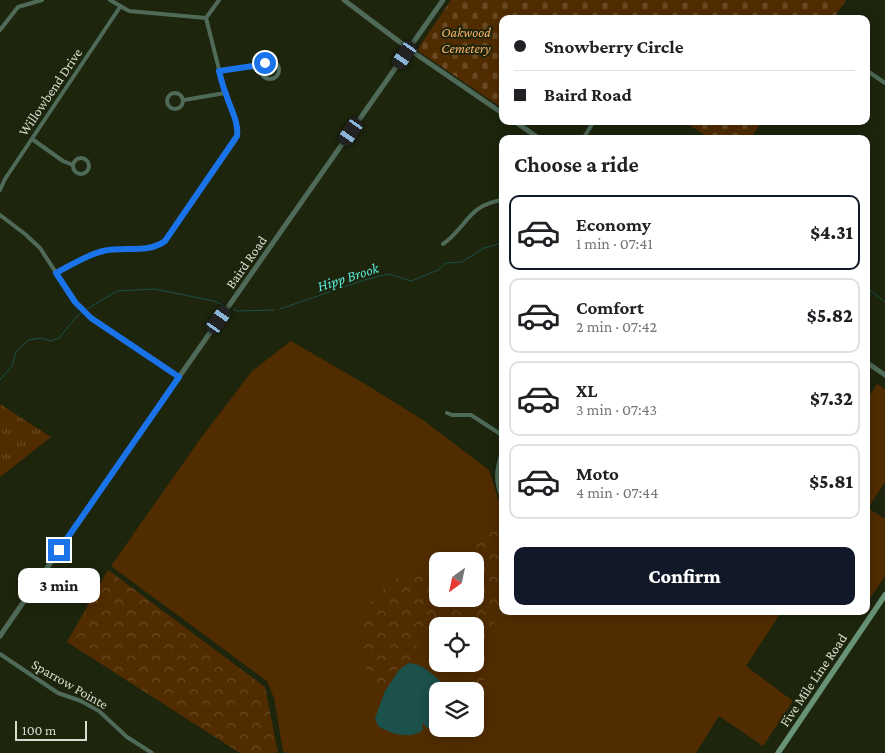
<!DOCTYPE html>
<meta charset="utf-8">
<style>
body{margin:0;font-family:"Crimson Pro",serif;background:#f6f6f6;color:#202124;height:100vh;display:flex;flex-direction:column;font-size:19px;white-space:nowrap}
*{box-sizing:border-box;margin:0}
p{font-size:16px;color:#757577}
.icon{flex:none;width:28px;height:28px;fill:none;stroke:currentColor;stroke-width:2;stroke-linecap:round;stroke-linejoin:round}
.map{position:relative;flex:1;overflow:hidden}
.details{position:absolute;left:499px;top:135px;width:371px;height:480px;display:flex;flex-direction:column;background:#fff;border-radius:10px;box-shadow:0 2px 12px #0003}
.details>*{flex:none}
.top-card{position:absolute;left:499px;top:15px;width:371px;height:110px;border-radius:10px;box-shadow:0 2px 12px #0003;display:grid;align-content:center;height:110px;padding:0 15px;background:#fff}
.needle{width:32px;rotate:213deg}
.controls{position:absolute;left:429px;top:552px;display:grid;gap:10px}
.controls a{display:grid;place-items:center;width:55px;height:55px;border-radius:10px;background:#fff;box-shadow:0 2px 12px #0003;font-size:25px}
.scale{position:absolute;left:15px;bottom:12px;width:72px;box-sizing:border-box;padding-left:5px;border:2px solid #d7ddce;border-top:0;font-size:14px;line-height:18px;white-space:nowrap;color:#d7ddce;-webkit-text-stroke:4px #1d250d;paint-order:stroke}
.end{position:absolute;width:22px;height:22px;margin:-11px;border:6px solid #1a73e8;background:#fff;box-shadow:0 0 0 2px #fff}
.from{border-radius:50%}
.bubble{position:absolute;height:35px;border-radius:10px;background:#fff;box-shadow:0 2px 12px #0003;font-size:16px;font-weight:800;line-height:35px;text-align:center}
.car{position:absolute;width:15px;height:30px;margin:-15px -8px;border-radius:6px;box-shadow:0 0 4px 1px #0007;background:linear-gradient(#222 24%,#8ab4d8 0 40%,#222 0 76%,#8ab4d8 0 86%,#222 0)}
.top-card b{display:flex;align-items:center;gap:18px;height:48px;font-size:19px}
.top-card b+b{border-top:1px solid #e0e0e0}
.top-card i{width:12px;height:12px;background:#202124}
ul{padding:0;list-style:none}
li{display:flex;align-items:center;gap:15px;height:75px;margin:0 10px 8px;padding:0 5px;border:2px solid #e0e0e0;border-radius:10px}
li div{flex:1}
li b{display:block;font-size:19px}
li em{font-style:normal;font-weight:800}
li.current{border-color:#111827}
li>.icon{width:45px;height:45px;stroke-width:1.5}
h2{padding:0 15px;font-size:22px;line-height:60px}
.action{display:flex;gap:10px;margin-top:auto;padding:10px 15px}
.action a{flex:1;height:58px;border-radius:10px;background:#111827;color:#fff;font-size:20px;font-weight:800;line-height:58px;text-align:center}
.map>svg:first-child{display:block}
.grass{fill:#512c00;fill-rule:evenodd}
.forest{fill:url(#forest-crowns)}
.cemetery{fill:url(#cemetery-stones)}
.park{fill:url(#park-tufts)}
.water{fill:#1b504b}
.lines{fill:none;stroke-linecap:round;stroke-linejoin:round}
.stream{stroke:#1b504b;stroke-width:1}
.minor{stroke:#4f6a58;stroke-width:4}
.tertiary{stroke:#4f6a58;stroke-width:5}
.secondary{stroke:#689377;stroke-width:5.5}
.route{stroke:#1a73e8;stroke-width:6}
.labels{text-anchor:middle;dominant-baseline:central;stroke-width:4;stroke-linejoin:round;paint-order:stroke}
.park-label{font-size:14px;font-style:italic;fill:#f9ae66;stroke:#1d250d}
.street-label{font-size:14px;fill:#d7ddce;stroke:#1d250d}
.water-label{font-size:15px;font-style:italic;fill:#59e9db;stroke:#1d250d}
</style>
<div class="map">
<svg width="885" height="753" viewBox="0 0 885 753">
<defs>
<pattern id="forest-crowns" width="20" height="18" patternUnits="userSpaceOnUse" patternTransform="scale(1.25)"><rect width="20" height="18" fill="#512c00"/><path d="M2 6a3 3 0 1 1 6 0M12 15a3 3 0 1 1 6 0" fill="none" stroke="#694a24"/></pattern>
<pattern id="cemetery-stones" width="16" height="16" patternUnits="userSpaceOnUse" patternTransform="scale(1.25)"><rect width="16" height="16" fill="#512c00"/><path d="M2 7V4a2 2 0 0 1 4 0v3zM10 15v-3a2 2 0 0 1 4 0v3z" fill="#694a24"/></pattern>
<pattern id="park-tufts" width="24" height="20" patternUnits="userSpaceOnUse" patternTransform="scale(1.25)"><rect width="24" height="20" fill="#512c00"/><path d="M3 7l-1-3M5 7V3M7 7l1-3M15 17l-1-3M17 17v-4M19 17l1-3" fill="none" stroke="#694a24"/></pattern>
</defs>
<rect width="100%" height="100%" fill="#1d250d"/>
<g class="grass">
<path d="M 291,341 L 365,384 L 423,420 L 489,470 L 502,511 L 502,611 L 782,611 L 746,666 L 793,701 L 763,746 L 719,716 L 696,753 L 286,753 L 283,751 L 274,698 L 267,681 L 111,566 L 198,442 L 252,371 ZM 438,561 L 475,561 L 475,599 L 438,599 ZM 438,626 L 475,626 L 475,664 L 438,664 ZM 438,691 L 475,691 L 475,729 L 438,729 Z"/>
<polygon points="877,384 885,389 885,482 868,508 885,519 885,576 866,604 866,401"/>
</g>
<g class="forest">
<path d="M 488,527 L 502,527 L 502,611 L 516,611 L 508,618 L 500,614 L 485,636 L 487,677 L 477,684 C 464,679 459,678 455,664 L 475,664 L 475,626 L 438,626 L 437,629 L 426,633 L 416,644 L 418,652 L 416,659 C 394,666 389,680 380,701 C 368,679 355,643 362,619 C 366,606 378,593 388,585 C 395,579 404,572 414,570 C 421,568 430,570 437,569 L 438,599 L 475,599 L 475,561 L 450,561 Z"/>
<polygon points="108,570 265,687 278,753 240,753 67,642"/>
</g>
<g class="cemetery">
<polygon points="451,0 846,0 833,19 502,19 502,108 417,50"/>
<polygon points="683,121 762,121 750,139 711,139"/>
</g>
<polygon class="park" points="0,404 51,437 0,477"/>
<path class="water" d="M 408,663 C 429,664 437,682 453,691 L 456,687 L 459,691 L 438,691 L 438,729 L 464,730 L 451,734 L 436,729 L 427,728 L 423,723 L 422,724 L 423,730 C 411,740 390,734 378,726 L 375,718 L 385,691 L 399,670 Z"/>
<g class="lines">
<g class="stream">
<polyline points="866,287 885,302"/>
<polyline points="87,309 117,291 155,289 214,301 223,305"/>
<polyline points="233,309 237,311 274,310"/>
<polyline points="280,309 364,280 389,274 411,281 438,270 446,263 462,262 484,248 502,243"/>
<polyline points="0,380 12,366 16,352 28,340 41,338 51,341 59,338 78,315 81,313"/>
</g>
<g class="minor">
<polyline points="110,0 129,11 206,18"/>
<polyline points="0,30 18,7 42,0"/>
<circle cx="270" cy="70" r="9"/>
<polyline points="866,70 885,83"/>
<polyline points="219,71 253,66 262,67"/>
<circle cx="175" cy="101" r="8"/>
<polyline points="184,100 225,93"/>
<polyline points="32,139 63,161 73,165"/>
<polyline points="583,139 594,121"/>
<circle cx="81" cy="166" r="8"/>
<polyline points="0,190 5,179 120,7"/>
<polyline points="0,215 25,234 40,248 75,302 91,318 179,377"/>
<path d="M 443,244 C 467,227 468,205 502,200"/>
<path d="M 57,273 C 71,265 87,255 103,251 C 123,246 148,254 165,241 L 235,141 L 238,131 L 236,121 L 225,93 L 206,18 L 219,0"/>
<polyline points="447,413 452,415 471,415 502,435"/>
<path d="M 502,453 C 496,470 495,481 502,498"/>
<polyline points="0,654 58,693 81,701 99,711 127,737 152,753"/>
</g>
<g class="tertiary">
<polyline points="344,0 413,52 502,113"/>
<polyline points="514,121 540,139"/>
<polyline points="866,362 885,375"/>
<polyline points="0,636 179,377 443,0"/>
</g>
<polyline class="secondary" points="778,753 885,595"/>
</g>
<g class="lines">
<path class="route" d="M 59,550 L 179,377 L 91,318 L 75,302 L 56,273 C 71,265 87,255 103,251 C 123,246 148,254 165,241 L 237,136 C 239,122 230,108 226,94 C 223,87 221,79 219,71 L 253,66 L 262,68 L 265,63"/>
</g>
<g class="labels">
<g class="park-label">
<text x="466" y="32">Oakwood<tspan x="466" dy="16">Cemetery</tspan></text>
</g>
<g class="street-label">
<text transform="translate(50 92) rotate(-56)">Willowbend Drive</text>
<text transform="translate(246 262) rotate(-55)">Baird Road</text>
<text transform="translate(813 680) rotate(-56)">Five Mile Line Road</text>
<text transform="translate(70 684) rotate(30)">Sparrow Pointe</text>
</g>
<g class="water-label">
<text transform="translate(348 277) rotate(-18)">Hipp Brook</text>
</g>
</g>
</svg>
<div class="controls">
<a><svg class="needle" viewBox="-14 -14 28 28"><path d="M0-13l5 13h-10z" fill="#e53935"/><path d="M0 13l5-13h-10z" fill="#757577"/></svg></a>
<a><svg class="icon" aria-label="locate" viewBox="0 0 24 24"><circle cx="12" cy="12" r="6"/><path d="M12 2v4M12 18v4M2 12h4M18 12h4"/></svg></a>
<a><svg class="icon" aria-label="layers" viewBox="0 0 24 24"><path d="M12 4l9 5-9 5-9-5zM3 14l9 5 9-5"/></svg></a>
</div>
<div class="scale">100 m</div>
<i class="end from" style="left:265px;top:63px"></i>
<i class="end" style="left:59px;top:550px"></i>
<div class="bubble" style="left:18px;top:568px;width:82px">3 min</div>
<i class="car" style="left:405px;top:55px;rotate:215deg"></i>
<i class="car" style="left:351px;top:132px;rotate:215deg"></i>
<i class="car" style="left:219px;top:320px;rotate:35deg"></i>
<div class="top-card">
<b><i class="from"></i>Snowberry Circle</b>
<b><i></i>Baird Road</b>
</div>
<section class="details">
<h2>Choose a ride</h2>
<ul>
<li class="current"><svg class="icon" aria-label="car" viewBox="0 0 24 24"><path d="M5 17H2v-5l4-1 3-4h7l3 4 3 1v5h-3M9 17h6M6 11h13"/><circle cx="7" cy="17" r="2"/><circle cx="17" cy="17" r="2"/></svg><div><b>Economy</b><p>1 min · 07:41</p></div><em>$4.31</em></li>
<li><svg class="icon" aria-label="car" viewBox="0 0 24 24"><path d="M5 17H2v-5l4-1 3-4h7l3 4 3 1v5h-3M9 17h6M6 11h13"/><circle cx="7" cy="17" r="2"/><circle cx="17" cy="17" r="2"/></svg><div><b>Comfort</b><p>2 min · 07:42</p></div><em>$5.82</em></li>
<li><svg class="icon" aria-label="car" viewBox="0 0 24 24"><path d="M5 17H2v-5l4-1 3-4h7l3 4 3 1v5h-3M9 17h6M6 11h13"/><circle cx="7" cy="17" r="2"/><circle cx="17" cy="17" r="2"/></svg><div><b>XL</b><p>3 min · 07:43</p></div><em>$7.32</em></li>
<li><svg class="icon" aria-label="car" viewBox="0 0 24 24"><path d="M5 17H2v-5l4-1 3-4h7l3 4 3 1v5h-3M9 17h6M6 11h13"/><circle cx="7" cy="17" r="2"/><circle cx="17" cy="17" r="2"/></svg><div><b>Moto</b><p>4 min · 07:44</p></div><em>$5.81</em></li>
</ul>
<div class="action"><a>Confirm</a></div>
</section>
</div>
